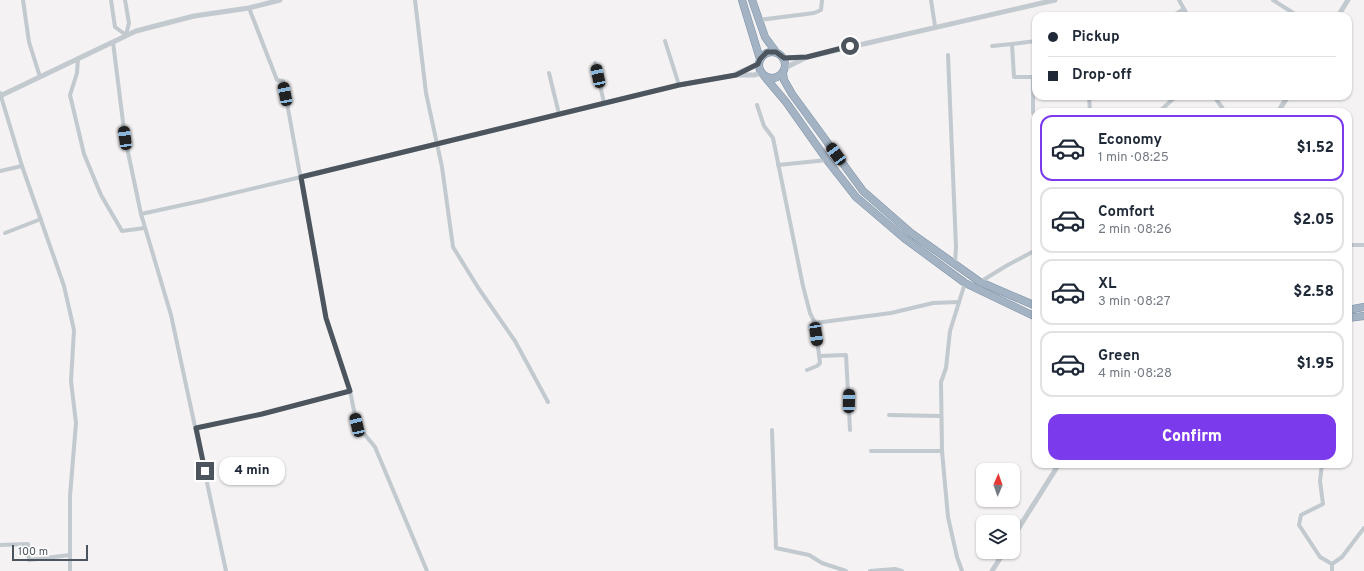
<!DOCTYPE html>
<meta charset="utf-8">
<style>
body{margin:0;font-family:Overpass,sans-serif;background:#f2f2f3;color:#1f2937;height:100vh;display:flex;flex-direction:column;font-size:15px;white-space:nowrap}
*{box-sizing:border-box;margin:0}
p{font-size:13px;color:#747a83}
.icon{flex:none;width:22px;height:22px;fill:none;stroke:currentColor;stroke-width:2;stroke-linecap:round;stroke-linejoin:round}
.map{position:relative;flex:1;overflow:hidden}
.drawer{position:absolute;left:1032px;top:108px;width:320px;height:360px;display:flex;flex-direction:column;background:#fff;border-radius:12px;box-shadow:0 1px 3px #0004}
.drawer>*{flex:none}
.hud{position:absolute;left:1032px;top:12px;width:320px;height:88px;border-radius:12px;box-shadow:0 1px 3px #0004;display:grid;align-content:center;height:88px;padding:0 16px;background:#fff}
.needle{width:26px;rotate:2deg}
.fabs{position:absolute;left:976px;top:463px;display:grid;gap:8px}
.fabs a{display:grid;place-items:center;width:44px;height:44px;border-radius:8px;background:#fff;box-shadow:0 1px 3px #0004;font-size:20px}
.scale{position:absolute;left:12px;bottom:10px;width:76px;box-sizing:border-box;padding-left:4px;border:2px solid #4c555d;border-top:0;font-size:11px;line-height:14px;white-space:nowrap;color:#4c555d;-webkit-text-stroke:3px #fff;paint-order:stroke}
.end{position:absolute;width:18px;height:18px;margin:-9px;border:5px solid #4c555d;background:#fff;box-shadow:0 0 0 2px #fff}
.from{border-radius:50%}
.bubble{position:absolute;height:28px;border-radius:12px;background:#fff;box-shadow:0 1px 3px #0004;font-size:13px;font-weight:800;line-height:28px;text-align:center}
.car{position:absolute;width:12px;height:24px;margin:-12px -6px;border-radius:5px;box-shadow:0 0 3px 1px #0007;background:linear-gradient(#222 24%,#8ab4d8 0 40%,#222 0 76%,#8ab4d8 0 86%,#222 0)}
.hud b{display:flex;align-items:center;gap:14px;height:38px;font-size:15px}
.hud b+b{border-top:1px solid #e0e1e3}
.hud i{width:10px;height:10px;background:#1f2937}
ul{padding:7px 0 0;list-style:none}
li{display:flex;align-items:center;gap:12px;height:66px;margin:0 8px 6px;padding:0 8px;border:2px solid #e0e1e3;border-radius:12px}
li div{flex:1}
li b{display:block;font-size:15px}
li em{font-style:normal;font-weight:800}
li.selected{border-color:#7c3aed}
li>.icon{width:36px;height:36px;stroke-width:1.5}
.primary-button{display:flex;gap:8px;margin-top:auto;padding:8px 16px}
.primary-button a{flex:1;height:46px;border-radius:12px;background:#7c3aed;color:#fff;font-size:16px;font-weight:800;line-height:46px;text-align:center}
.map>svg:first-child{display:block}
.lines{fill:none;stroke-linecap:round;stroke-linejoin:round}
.trunk-casing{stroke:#7c90a6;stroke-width:8}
.minor{stroke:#c2c9cf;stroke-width:4}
.tertiary{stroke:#c2c9cf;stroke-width:5}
.trunk{stroke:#a3b3c4;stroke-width:7}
.route{stroke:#4c555d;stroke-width:5}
</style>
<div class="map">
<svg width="1364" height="571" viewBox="0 0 1364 571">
<rect width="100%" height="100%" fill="#f4f2f2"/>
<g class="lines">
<g class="trunk-casing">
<g id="trunk">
<polyline points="742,0 760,59"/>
<polyline points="752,0 765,37 776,52"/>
<circle cx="772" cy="65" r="13"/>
<polyline points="783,73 784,80 792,94 863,191 911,233 980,282 1036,306"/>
<polyline points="765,77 786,102 827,160 856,197 904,238 965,283 1036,317"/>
<polyline points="1348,310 1364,307"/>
<polyline points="1348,318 1364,316"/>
</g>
</g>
<g class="minor">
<polyline points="23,0 29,42 40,77"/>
<polyline points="111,0 115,27 126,35 129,23 125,0"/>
<polyline points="415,0 426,93 442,167 453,247 479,289 515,341 548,402"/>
<polyline points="931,0 935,26"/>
<polyline points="1179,0 1188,16"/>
<polyline points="1273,0 1298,16"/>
<polyline points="249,8 277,80 283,81 326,318 350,391 357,425 375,447 427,571"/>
<polyline points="1172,16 1184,9"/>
<polyline points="759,20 814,13 821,10 822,0"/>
<polyline points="665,41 679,85"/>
<polyline points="113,42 125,138 141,214 171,315 226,571"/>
<polyline points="992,46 1012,44"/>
<polyline points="948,55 956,247 955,264"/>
<polyline points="78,58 77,73 70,95 84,154 101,195 122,231 145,228"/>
<polyline points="595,63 604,103"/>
<polyline points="549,73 559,114"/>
<polyline points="0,93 22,166 64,286 74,330 71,381 76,423 70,496 70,571"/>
<polyline points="1089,96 1090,112"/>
<polyline points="1214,96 1225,112"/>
<polyline points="757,105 764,126 773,138 803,286 810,313 815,323 891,313 933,303 959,302"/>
<polyline points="1159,112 1176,96"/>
<polyline points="1033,113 1033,77 1014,77 1012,44 1036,41"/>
<polyline points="778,165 827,160"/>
<polyline points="0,171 22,166"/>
<polyline points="1034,200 1036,200"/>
<polyline points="141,214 201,201 301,177"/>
<polyline points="5,233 41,219"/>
<polyline points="1348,245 1364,245"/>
<polyline points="980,282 1006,266 1036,250"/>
<polyline points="819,356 846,355 850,430"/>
<polyline points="807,370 817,366 820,363 815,323"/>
<polyline points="889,415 941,416"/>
<polyline points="196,428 262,414 350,391"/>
<polyline points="772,430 776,548 809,555 822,563 846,571"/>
<polyline points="871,451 942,451"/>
<polyline points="1322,464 1320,481 1323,504 1301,515 1299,525 1320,557 1332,564 1332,571"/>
<polyline points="0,545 28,544 29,560 70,555"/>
<polyline points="1332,564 1342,557 1364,528"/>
<polyline points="870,571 895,569 902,571"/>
<polyline points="962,571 957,557 948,517 942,451 941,382 946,368 950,331 965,283"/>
</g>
<g class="tertiary">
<polyline points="1338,16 1348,0"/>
<polyline points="784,58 807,57 1055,0"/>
<polyline points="785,68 807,57"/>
<polyline points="736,74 758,64"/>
<polyline points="0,96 136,31 194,16 249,8 280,0"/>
<polyline points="1278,112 1288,96"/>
<polyline points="301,177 679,85 736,75 754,75 761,73"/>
<polyline points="1013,537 1059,464"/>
<polyline points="992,571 1004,552"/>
</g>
<use href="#trunk" class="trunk"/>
</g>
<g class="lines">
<polyline class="route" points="205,471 196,428 262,414 350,391 326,318 301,177 679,85 736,75 758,64 760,59 767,52 776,52 784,58 807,57 850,46"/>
</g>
</svg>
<div class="fabs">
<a><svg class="needle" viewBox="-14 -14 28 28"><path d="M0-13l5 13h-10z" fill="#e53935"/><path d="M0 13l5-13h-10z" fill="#747a83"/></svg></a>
<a><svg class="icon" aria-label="layers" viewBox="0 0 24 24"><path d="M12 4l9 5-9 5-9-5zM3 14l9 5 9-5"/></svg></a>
</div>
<div class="scale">100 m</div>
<i class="end from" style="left:850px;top:46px"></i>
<i class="end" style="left:205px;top:471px"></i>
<div class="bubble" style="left:219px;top:457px;width:66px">4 min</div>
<i class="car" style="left:598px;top:76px;rotate:348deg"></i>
<i class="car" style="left:285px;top:94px;rotate:349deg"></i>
<i class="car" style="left:125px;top:138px;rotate:352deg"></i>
<i class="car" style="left:836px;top:154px;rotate:324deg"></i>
<i class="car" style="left:816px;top:334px;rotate:172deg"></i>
<i class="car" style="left:849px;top:401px;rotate:1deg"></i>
<i class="car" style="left:357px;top:425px;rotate:347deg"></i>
<div class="hud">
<b><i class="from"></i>Pickup</b>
<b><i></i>Drop-off</b>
</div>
<section class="drawer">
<ul>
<li class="selected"><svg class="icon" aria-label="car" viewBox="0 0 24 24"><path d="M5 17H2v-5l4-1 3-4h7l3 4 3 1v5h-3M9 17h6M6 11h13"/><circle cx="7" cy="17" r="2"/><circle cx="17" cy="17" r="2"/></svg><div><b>Economy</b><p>1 min · 08:25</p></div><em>$1.52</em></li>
<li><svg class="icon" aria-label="car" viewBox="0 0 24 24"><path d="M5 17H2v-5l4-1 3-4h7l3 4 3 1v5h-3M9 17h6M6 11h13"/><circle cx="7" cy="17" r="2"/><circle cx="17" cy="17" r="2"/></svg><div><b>Comfort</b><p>2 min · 08:26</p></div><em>$2.05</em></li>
<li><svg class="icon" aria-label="car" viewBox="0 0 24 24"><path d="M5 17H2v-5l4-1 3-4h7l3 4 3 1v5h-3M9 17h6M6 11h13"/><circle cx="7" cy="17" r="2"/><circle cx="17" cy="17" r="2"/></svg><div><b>XL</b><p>3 min · 08:27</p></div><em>$2.58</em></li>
<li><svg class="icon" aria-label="car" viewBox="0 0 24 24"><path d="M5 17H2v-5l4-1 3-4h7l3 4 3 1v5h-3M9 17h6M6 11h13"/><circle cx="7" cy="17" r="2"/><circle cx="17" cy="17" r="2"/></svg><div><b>Green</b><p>4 min · 08:28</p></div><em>$1.95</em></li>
</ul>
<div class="primary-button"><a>Confirm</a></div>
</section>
</div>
